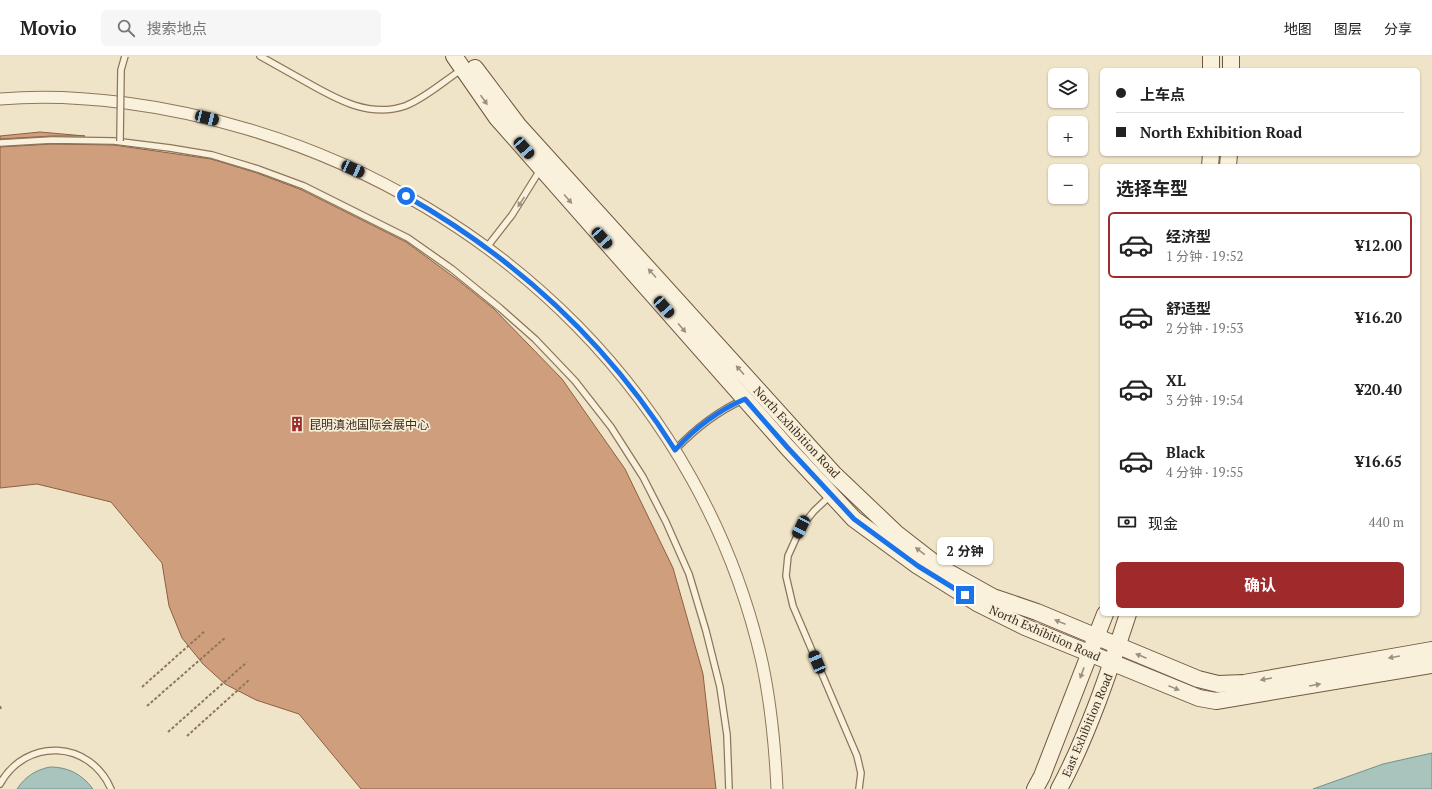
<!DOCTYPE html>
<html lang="zh">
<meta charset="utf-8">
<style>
body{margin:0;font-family:"PT Serif","Noto Sans SC",serif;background:#f6f6f6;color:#222;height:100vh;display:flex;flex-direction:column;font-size:15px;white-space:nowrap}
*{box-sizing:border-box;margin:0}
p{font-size:13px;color:#767676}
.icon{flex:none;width:22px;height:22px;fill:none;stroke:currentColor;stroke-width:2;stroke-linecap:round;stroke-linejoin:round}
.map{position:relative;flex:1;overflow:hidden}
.drawer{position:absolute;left:1100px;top:108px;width:320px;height:452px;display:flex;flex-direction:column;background:#fff;border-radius:6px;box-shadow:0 1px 3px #0004}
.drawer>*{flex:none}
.guide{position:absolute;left:1100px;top:12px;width:320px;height:88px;border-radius:6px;box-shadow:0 1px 3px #0004;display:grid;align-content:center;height:88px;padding:0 16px;background:#fff}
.controls{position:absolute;left:1048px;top:12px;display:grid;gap:8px}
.controls a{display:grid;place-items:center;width:40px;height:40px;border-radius:6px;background:#fff;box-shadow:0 1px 3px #0004;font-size:20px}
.end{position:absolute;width:18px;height:18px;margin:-9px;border:5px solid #1a73e8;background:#fff;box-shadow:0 0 0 2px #fff}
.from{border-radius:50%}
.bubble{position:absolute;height:28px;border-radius:6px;background:#fff;box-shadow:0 1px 3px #0004;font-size:13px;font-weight:700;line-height:28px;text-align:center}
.car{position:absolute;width:12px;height:24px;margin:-12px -6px;border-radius:5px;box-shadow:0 0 3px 1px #0007;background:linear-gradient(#222 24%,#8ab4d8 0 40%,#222 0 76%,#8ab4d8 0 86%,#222 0)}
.guide b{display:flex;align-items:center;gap:14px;height:38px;font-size:15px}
.guide b+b{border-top:1px solid #e0e0e0}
.guide i{width:10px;height:10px;background:#222}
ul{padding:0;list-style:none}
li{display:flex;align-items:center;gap:12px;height:66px;margin:0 8px 6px;padding:0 8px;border:2px solid transparent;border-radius:6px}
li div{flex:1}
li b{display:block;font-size:15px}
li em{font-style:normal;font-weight:700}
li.current{border-color:#9e2a2b}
li>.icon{width:36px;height:36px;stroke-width:1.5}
h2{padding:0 16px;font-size:18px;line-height:48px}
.pay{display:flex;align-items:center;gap:10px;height:44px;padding:0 16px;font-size:15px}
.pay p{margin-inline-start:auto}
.cta{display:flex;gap:8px;margin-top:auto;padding:8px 16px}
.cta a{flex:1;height:46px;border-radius:6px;background:#9e2a2b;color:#fff;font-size:16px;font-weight:700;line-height:46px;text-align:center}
header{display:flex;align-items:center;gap:24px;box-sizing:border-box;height:56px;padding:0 20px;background:#fff;border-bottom:1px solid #e0e0e0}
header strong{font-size:19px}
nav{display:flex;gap:22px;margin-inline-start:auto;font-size:14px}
.search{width:280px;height:36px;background:#f6f6f6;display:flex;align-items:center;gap:10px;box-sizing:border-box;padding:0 14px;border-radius:6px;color:#767676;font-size:15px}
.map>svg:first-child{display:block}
.water{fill:#a9c4bc;stroke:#6f938a}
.building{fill:#cf9f7d;stroke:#8d5f41}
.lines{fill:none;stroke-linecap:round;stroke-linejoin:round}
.lane-casing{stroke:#8d765c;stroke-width:8}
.street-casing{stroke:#8d765c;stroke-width:13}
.secondary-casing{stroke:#6f573f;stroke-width:18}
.path{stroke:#8d765c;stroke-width:2;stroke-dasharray:3 2;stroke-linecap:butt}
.lane{stroke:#faf1dc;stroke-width:5.5}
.street{stroke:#faf1dc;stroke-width:11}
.secondary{stroke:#faf1dc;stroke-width:16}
.lane-bridge-casing{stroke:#8d765c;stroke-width:8;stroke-linecap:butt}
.lane-bridge{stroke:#faf1dc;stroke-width:5.5}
.oneway{fill:#9c907e}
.route{stroke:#1a73e8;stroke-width:5}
.labels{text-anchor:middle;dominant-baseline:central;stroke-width:3.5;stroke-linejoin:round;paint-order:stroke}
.poi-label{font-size:12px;fill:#3d2e20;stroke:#f7eed8;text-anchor:start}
.street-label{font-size:12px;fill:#3d2e20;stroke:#f7eed8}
</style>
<header>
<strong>Movio</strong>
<div class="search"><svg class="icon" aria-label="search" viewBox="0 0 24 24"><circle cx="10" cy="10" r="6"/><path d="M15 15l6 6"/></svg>搜索地点</div>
<nav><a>地图</a><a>图层</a><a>分享</a></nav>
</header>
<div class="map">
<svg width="1432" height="733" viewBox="0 0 1432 733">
<rect width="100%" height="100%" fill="#f0e4c8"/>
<g class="water">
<polygon points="1432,697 1432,733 1313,733 1383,708"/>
<path d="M 50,711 C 68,711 82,718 93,733 L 17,733 C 25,721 35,714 50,711 Z"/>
</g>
<g class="building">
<polygon points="40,76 85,80 52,80 0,83 0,80"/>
<polygon points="52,88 114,89 211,103 257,117 302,134 406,186 458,224 494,253 562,323 625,413 673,512 703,618 716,733 361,733 299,658 256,644 225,628 203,608 182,582 169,550 162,507 111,446 37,428 0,432 0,91"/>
</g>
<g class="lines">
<g class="lane-casing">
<g id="lane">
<path d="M 260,0 C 276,9 292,18 308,27 C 338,44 370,62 405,50 C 424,43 444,25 461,14"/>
<polyline points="0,87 52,84 114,85 170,92 212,99 258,113 304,130 408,182 452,213 500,252 535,283 575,325 611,371 643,421 666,466 689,518 706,575 720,631 727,679 729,733"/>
<polyline points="487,191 512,159 540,114"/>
<path d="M 675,394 C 695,373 716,356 743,344"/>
<polyline points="831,439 814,455 801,471 788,500 786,520 793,550 857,700 861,717 859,733"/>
<path d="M 0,728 C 26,681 90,684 111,733"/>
</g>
</g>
<g class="street-casing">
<path id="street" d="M 0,43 C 79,36 170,50 247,73 C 500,148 703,346 762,606 C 771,648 775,691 777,733"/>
</g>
<g class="secondary-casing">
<g id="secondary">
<polyline points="454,0 497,62 787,391 854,463 918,510 977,547 1025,571 1199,642 1216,645 1432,609"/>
<polyline points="1211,0 1211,14"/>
<polyline points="1231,0 1231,14"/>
<polyline points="475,12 518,69 834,418 896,477 941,512 993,541 1037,556 1198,623 1218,628 1244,627 1432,594"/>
<polyline points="1210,110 1211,98"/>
<polyline points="1228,110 1229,98"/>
<polyline points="1035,733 1042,720 1105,558"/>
<path d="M 1059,733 C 1088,679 1109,616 1128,558"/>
</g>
</g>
<g class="path">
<polyline points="142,631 205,575"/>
<polyline points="0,650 1,653"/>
<polyline points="147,650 226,581"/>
<polyline points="168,676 247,606"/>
<polyline points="187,680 249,624"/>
</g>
<use href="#lane" class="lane"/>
<use href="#street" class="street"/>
<use href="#secondary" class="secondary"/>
<g class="lane-bridge-casing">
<polyline id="lane-bridge" points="120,85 121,14 125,0"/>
</g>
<use href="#lane-bridge" class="lane-bridge"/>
</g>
<defs><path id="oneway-solid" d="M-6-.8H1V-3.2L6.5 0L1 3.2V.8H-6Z"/></defs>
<g class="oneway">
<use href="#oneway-solid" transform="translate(484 44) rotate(55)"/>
<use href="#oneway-solid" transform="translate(568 143) rotate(49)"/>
<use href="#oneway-solid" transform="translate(521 146) rotate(124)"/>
<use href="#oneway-solid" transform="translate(652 217) rotate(-132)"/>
<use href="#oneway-solid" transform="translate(682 272) rotate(49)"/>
<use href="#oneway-solid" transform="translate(740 314) rotate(-132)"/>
<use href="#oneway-solid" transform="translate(920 495) rotate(-143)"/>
<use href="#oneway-solid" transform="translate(1060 566) rotate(-158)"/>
<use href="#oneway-solid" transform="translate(1141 600) rotate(-157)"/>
<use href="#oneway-solid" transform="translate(1394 601) rotate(170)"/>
<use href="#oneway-solid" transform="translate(1082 617) rotate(110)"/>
<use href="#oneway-solid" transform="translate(1266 623) rotate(170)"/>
<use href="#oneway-solid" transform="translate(1315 629) rotate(-10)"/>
<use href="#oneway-solid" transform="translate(1174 632) rotate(22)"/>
</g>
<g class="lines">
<path class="route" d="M 406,140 C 517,203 607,286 675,394 C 695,372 717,355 745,343 L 787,391 L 854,463 L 918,510 L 965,539"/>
</g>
<defs>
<g id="building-bare" transform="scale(1.2)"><path d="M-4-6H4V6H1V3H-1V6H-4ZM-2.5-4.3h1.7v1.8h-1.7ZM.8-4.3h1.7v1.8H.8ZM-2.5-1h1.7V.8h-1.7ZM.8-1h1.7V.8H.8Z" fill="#9e2a2b" stroke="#f7eed8" stroke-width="2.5" paint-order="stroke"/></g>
</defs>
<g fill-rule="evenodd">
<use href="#building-bare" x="297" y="368"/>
</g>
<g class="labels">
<g class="poi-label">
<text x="309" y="368">昆明滇池国际会展中心</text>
</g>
<g class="street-label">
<text transform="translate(797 376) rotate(47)">North Exhibition Road</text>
<text transform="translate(1045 577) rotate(24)">North Exhibition Road</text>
<text transform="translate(1087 669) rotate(-67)">East Exhibition Road</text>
</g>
</g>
</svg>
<div class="controls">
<a><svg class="icon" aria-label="layers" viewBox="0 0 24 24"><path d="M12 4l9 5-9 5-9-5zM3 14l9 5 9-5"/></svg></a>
<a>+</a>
<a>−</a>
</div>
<i class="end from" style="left:406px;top:140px"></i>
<i class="end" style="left:965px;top:539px"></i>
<div class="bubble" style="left:937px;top:481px;width:56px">2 分钟</div>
<i class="car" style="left:207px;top:62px;rotate:104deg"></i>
<i class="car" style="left:524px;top:92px;rotate:139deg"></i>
<i class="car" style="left:353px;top:113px;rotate:114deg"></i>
<i class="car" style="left:602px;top:182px;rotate:138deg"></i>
<i class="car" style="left:664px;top:251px;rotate:139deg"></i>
<i class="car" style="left:801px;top:471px;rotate:206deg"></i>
<i class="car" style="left:817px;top:606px;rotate:337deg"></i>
<div class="guide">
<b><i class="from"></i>上车点</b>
<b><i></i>North Exhibition Road</b>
</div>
<section class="drawer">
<h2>选择车型</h2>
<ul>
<li class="current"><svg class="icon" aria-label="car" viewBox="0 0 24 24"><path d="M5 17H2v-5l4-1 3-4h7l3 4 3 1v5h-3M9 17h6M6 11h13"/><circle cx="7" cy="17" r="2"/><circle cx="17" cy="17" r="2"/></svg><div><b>经济型</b><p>1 分钟 · 19:52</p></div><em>¥12.00</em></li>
<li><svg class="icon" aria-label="car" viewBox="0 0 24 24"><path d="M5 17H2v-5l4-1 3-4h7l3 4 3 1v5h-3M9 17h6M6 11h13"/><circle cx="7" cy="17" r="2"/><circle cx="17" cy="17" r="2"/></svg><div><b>舒适型</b><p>2 分钟 · 19:53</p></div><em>¥16.20</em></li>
<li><svg class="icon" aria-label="car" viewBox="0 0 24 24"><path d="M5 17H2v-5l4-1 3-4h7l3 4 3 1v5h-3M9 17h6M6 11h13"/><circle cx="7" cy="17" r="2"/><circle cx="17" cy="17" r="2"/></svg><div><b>XL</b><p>3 分钟 · 19:54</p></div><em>¥20.40</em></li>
<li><svg class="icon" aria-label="car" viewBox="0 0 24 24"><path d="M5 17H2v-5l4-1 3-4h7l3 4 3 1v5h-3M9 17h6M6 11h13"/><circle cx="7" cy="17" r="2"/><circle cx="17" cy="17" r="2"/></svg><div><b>Black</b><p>4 分钟 · 19:55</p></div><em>¥16.65</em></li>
</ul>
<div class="pay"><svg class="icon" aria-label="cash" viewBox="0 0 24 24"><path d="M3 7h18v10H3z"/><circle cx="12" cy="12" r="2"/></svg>现金<p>440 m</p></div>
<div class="cta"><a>确认</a></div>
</section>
</div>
